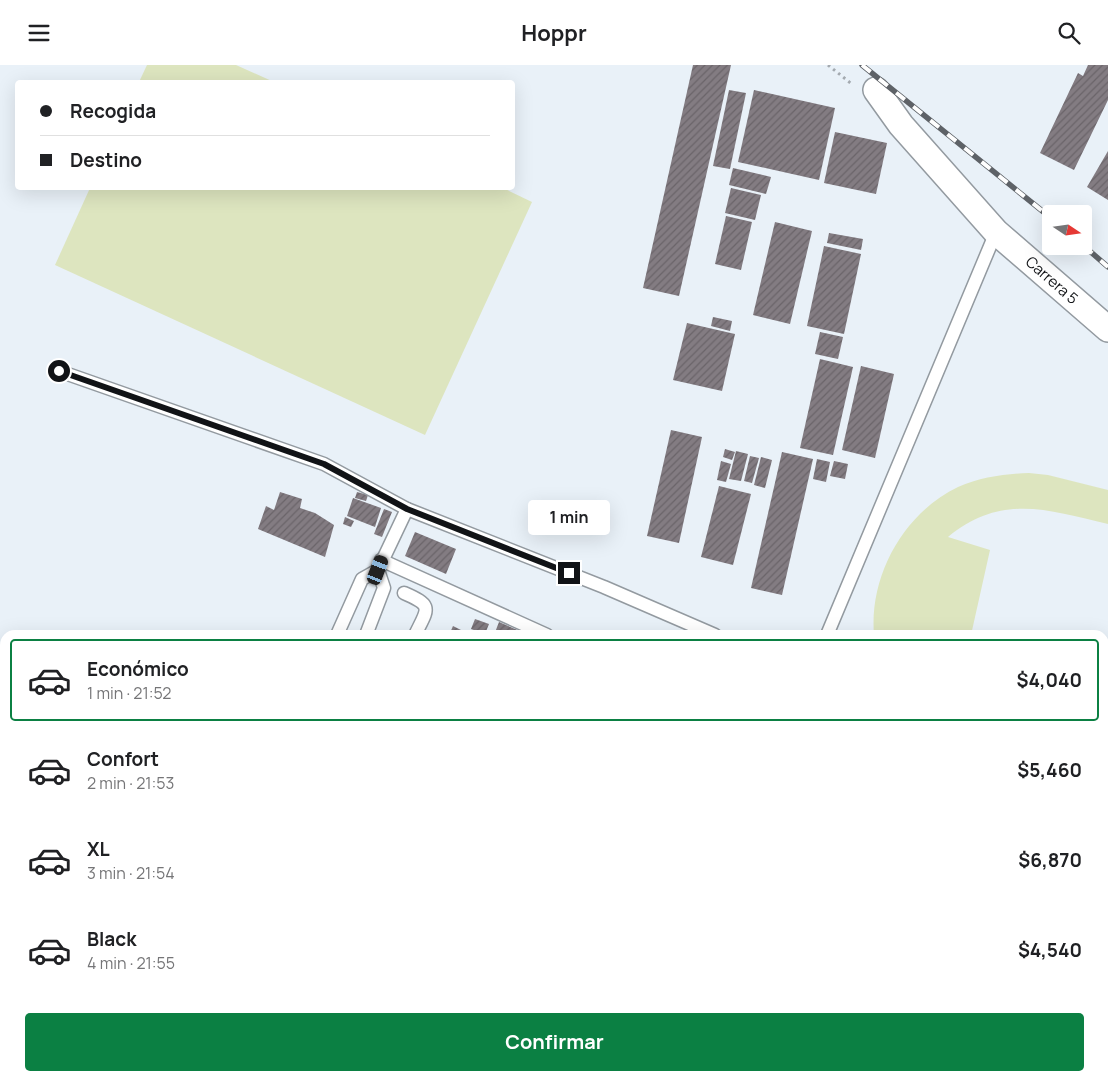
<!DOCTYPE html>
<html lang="es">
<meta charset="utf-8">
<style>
body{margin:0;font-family:Manrope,sans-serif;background:#f2f2f2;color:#202124;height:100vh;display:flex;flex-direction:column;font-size:19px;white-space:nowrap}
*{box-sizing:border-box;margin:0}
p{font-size:16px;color:#757577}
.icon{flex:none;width:28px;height:28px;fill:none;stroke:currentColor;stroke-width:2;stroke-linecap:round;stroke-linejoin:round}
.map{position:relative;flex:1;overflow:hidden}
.details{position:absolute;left:0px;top:565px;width:1109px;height:451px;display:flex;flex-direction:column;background:#fff;border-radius:15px 15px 0 0;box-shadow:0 5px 20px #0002}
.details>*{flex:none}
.guide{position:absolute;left:15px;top:15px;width:500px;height:110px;border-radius:5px;box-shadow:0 5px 20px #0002;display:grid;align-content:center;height:110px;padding:0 25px;background:#fff}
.needle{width:32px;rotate:103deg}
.fabs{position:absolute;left:1042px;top:140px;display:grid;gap:10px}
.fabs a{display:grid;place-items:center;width:50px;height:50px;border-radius:5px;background:#fff;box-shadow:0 5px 20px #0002;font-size:25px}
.end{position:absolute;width:22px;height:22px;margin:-11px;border:6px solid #111316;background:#fff;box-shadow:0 0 0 2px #fff}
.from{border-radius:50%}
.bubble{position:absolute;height:35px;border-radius:5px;background:#fff;box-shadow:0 5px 20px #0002;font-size:16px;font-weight:700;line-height:35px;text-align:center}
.car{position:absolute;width:15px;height:30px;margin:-15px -8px;border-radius:6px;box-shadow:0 0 4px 1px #0007;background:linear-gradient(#222 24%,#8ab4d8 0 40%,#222 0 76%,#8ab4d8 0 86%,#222 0)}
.guide b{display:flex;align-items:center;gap:18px;height:48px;font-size:19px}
.guide b+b{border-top:1px solid #e0e0e0}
.guide i{width:12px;height:12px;background:#202124}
ul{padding:9px 0 0;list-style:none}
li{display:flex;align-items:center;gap:15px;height:82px;margin:0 10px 8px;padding:0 15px;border:2px solid transparent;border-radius:5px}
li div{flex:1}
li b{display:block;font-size:19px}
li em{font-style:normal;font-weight:700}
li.on{border-color:#0b8043}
li>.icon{width:45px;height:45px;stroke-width:1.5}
.action{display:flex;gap:10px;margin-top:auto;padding:10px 25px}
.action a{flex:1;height:58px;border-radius:5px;background:#0b8043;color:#fff;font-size:20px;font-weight:700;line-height:58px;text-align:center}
header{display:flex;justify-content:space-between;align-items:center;height:65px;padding:0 25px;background:#fff;font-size:22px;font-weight:700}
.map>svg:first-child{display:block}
.forest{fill:url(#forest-firs)}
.pitch{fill:#dde5bf}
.water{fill:url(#water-rules)}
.building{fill:url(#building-hatch)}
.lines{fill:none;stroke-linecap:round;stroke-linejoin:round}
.lane-casing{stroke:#939aa0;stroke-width:15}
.street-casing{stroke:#939aa0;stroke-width:28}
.path{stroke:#a4aab0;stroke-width:3;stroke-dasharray:2.5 4;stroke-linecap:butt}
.lane{stroke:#fff;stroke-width:12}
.street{stroke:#fff;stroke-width:25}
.rail-casing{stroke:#5e6267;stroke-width:5.5}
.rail{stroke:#fff;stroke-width:4;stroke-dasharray:11;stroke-linecap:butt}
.route{stroke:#111316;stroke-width:6}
.labels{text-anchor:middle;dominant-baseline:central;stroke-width:5;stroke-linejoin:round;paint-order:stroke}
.street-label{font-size:15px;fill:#111316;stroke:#fff}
</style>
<header><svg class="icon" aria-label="menu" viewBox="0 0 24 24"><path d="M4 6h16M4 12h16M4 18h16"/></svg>Hoppr<svg class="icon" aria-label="search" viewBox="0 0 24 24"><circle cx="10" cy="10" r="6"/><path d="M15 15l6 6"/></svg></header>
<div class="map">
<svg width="1108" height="1016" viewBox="0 0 1108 1016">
<defs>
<pattern id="forest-firs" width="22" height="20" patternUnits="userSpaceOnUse" patternTransform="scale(1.25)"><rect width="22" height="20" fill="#dde5bf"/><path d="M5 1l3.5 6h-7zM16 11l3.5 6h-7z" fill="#bdc4a3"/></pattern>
<pattern id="water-rules" width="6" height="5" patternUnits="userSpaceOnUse" patternTransform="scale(1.25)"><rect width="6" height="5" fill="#7e99b9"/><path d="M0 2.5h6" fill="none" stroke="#667c95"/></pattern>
<pattern id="building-hatch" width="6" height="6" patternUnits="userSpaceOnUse" patternTransform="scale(1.25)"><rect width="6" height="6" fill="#837c82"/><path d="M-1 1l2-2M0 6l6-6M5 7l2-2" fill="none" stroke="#6a6469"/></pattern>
</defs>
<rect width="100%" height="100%" fill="#e9f1f8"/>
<polygon class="forest" points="543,1011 676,1011 675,1016 537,1016"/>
<g class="pitch">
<polygon points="147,0 236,0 274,17 139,17"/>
<polygon points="501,122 532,137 425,370 55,200 90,123"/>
<path d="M 1029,408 L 1048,410 L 1108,425 L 1108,459 C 1048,445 1002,428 948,472 L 990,485 L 971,570 L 874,570 C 869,510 904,448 958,422 C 981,412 1005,409 1029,408 Z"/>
<polygon points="1104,758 1108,759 1108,1016 774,1016 772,1012 777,1011 1104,1011"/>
</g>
<polygon class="water" points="0,746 5,747 5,811 0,810"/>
<g class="building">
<polygon points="693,0 731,0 679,231 643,223"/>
<polygon points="1088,0 1108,0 1108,35 1074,105 1040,88 1078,8 1083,11"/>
<polygon points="729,25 746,28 730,104 713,101"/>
<polygon points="754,25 835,43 819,115 738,97"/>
<polygon points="835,67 887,78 876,129 824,118"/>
<polygon points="1108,86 1108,135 1087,122"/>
<polygon points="733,103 771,112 766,129 729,120"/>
<polygon points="731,123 761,130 755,155 725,148"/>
<polygon points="726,151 752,157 741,205 715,199"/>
<polygon points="775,157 812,166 790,259 753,250"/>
<polygon points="829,168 863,174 861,185 827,178"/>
<polygon points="824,181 861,189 844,269 807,261"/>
<polygon points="713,252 732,256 730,266 711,261"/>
<polygon points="687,258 735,269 722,326 673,315"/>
<polygon points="820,267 843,272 838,294 815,289"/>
<polygon points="820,294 853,302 833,390 800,383"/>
<polygon points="861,301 894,309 875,393 842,385"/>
<polygon points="671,365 702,372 679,478 647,471"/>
<polygon points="725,384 735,387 732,395 723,392"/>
<polygon points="736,386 748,389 741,416 729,414"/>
<polygon points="782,387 813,394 782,530 751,523"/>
<polygon points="750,391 759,393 752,418 744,416"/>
<polygon points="761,392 772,395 765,423 754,420"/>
<polygon points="817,394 830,397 826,417 813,414"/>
<polygon points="721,396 731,399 726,417 717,415"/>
<polygon points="834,396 848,399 845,414 830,411"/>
<polygon points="719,421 751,429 733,500 701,492"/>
<polygon points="280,427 302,434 300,443 315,448 334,460 325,492 258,464 266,441 274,445"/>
<polygon points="357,427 368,430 366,436 355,433"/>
<polygon points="353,433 381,443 375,462 347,451"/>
<polygon points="384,444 392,447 382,472 374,469"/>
<polygon points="345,452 354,456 351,462 343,459"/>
<polygon points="415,467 456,484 446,509 405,491"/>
<polygon points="475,554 489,559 485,569 471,564"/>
<polygon points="499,557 529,570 494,570"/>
<polygon points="453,561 471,570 449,570"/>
<polygon points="411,1011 433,1011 431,1016 422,1016"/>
</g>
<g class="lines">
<g class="lane-casing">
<g id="lane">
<polyline points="59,306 324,399 407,444 604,522 715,570"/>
<polyline points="381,495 547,570"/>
<path d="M 404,528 C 434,541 428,543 415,570"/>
<polyline points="337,570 362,514 378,505"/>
<polyline points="366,570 384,523 378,505 407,444"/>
<polyline points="827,570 996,167"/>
<polyline points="0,628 5,630"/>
<polyline points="1104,746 1108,747"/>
<polyline points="450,1011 454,1016"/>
</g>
</g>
<g class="street-casing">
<polyline id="street" points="876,25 901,60 996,167 1108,264"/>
</g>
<g class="path">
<polyline points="828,0 853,20"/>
<polyline points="743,1011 743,1016"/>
</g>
<use href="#lane" class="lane"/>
<use href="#street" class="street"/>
<g class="rail-casing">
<g id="rail">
<polyline points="862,0 1051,153"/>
<polyline points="1084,181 1108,202"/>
</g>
</g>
<use href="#rail" class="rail"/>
</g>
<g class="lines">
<polyline class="route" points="59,306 324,399 407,444 569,508"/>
</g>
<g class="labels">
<g class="street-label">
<text transform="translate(1052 215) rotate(41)">Carrera 5</text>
</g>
</g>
</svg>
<div class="fabs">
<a><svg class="needle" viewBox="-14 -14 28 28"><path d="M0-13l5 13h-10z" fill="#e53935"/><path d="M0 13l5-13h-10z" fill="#757577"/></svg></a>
</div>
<i class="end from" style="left:59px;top:306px"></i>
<i class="end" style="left:569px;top:508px"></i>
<div class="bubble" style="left:528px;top:435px;width:82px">1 min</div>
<i class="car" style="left:378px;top:505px;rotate:21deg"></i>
<div class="guide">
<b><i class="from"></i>Recogida</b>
<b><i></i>Destino</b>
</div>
<section class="details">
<ul>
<li class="on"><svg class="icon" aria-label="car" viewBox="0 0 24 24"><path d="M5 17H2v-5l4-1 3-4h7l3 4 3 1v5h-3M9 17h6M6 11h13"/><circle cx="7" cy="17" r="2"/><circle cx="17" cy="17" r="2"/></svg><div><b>Económico</b><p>1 min · 21:52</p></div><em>$4,040</em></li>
<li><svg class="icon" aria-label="car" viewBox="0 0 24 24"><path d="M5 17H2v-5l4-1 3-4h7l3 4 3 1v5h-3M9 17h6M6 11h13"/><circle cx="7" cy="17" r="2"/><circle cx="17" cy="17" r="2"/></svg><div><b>Confort</b><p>2 min · 21:53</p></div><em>$5,460</em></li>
<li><svg class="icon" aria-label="car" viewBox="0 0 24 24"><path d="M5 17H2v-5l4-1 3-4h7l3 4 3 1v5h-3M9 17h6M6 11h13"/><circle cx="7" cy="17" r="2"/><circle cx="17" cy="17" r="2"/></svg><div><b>XL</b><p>3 min · 21:54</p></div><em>$6,870</em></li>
<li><svg class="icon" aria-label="car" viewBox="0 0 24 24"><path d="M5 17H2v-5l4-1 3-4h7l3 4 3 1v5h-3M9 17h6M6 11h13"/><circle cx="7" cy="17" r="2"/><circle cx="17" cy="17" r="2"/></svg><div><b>Black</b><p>4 min · 21:55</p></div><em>$4,540</em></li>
</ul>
<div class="action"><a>Confirmar</a></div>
</section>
</div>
